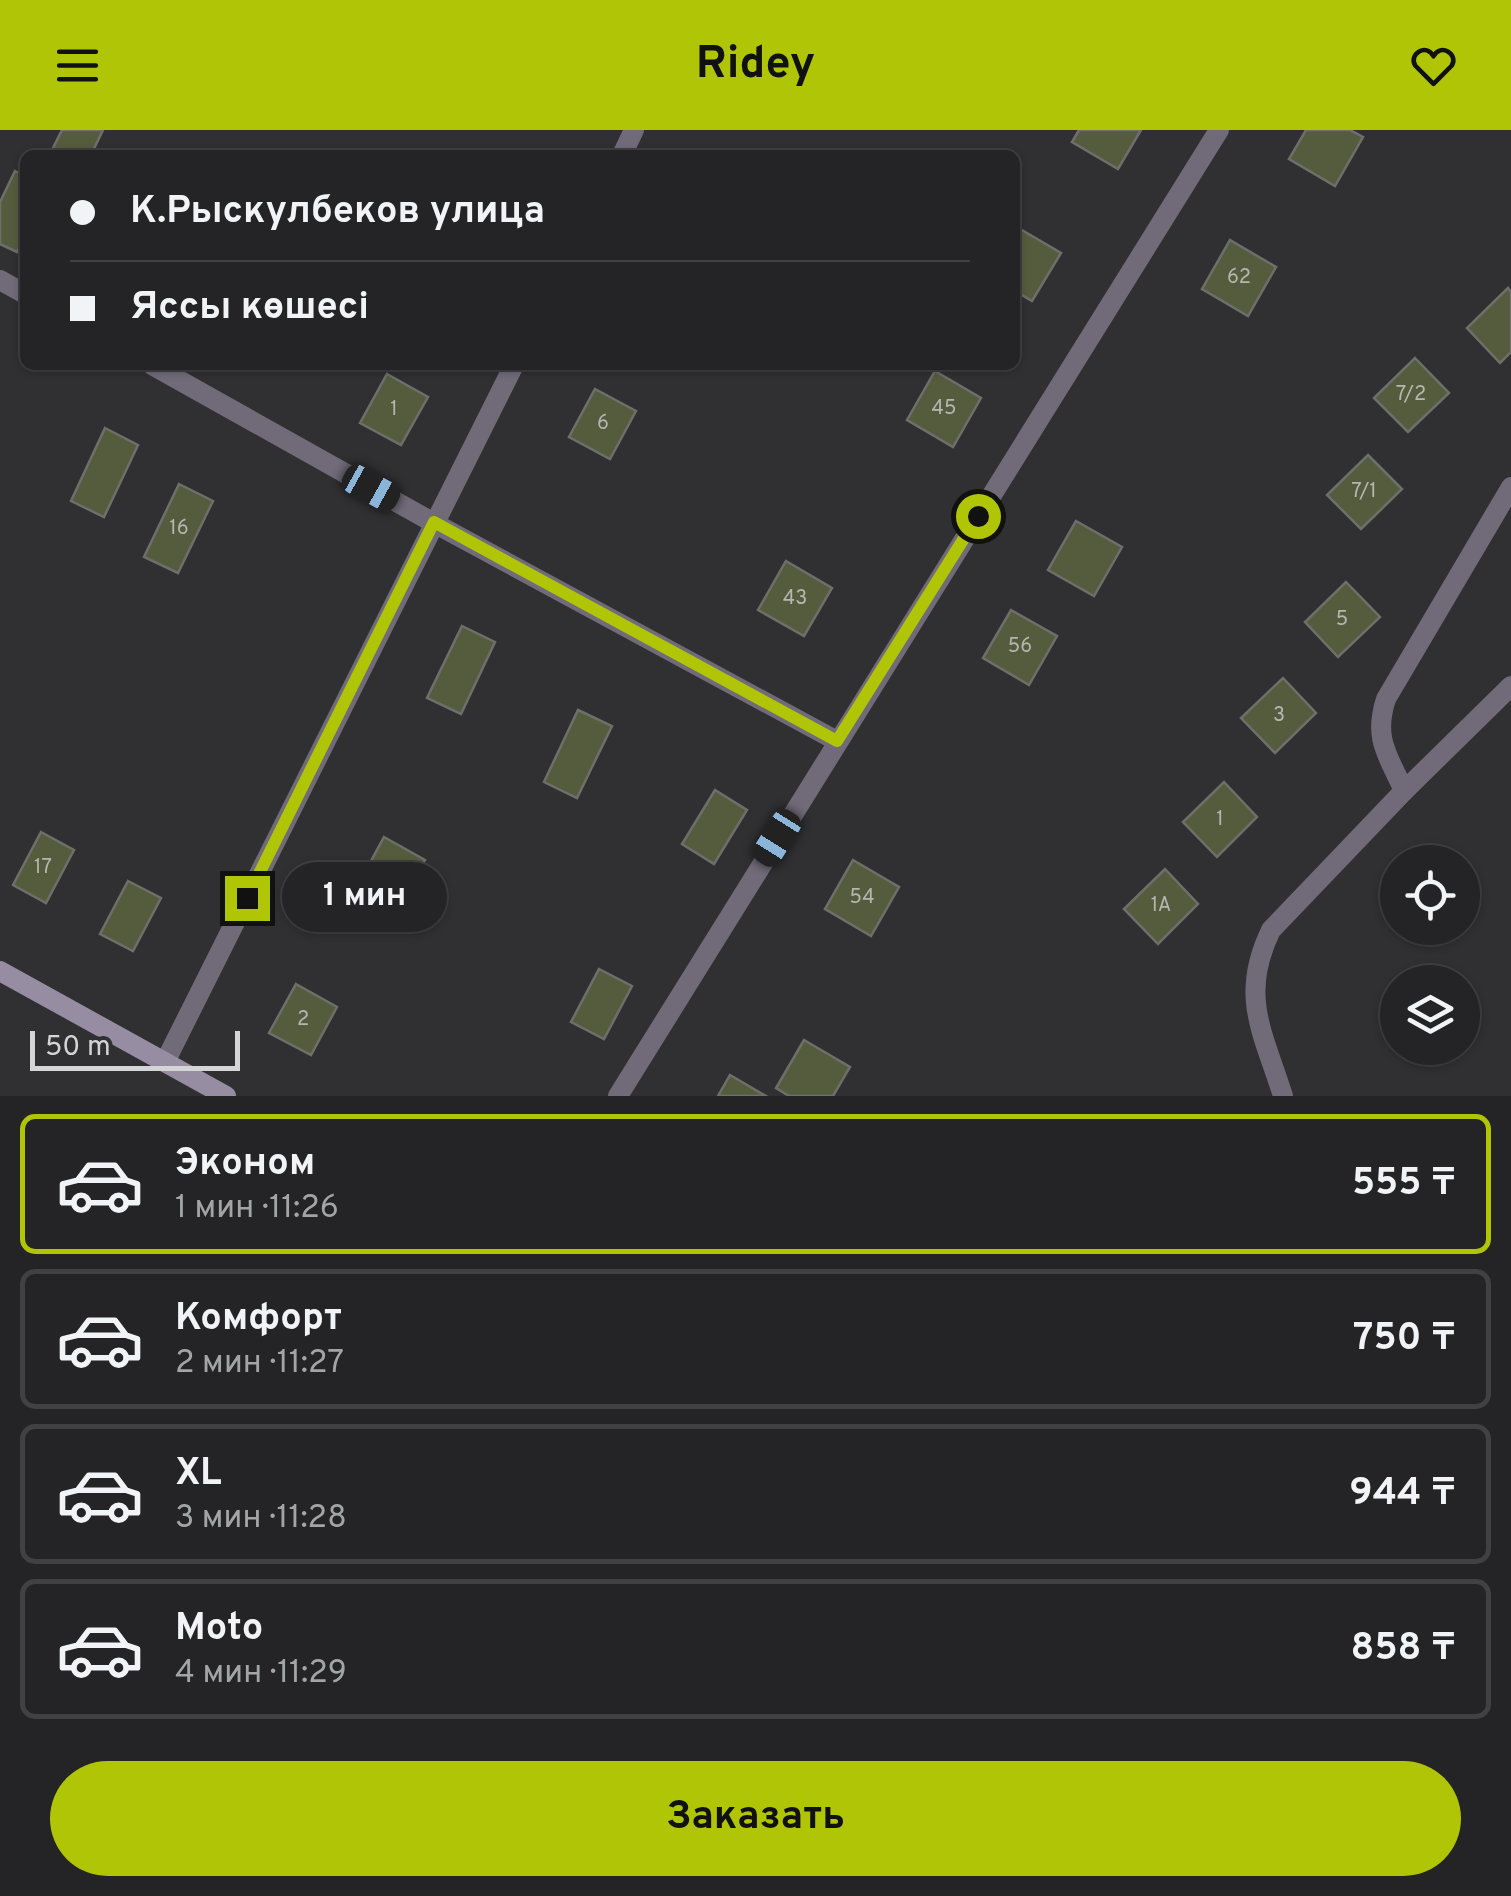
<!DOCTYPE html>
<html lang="ru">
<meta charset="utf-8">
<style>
body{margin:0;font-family:Overpass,sans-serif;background:#302f32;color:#f1f3f6;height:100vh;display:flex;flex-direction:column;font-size:38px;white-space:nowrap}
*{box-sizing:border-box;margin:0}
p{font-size:32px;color:#a3a4a7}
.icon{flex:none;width:55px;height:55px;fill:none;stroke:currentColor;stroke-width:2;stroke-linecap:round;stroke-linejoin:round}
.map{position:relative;height:966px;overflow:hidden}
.drawer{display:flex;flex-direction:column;background:#242326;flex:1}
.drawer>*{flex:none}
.hud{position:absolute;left:20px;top:20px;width:1000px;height:220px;border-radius:15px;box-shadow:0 2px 8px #0004,0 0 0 2px #414043;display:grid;align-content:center;height:220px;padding:0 50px;background:#242326}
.controls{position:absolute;left:1380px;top:715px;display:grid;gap:20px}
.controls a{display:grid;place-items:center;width:100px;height:100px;border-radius:50%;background:#242326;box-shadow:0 2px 8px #0004,0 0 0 2px #414043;font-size:50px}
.scale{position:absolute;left:30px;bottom:25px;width:210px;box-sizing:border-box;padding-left:10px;border:5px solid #d5d4d6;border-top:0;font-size:28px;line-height:35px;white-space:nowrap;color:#d5d4d6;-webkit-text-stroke:8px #302f32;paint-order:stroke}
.end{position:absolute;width:45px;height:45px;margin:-22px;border:12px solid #afc506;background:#111;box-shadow:0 0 0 5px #111}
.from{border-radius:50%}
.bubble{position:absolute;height:70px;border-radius:35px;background:#242326;box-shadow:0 2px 8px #0004,0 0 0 2px #414043;font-size:32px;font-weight:700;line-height:70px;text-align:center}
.car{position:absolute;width:30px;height:60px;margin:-30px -15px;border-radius:12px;box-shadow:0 0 8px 2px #0007;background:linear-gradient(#222 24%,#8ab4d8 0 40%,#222 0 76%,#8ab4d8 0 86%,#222 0)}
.hud b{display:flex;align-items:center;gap:35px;height:95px;font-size:38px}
.hud b+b{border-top:2px solid #414043}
.hud i{width:25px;height:25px;background:#f1f3f6}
ul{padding:18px 0 0;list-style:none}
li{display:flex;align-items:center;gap:30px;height:140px;margin:0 20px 15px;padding:0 30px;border:5px solid #414043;border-radius:15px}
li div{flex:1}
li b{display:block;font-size:38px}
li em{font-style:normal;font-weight:700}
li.selected{border-color:#afc506}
li>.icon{width:90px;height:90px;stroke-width:1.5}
.action{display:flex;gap:20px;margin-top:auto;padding:20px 50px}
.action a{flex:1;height:115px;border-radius:60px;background:#afc506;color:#111;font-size:40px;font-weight:700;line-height:115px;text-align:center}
header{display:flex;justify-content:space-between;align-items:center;height:130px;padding:0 50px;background:#afc506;color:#111;font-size:45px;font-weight:700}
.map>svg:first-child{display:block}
.building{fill:#555c3d;stroke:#6e6f6b;stroke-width:2.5}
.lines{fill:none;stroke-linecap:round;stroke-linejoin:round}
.street{stroke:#716b79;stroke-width:20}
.secondary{stroke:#968da2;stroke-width:20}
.route{stroke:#afc506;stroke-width:12}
.labels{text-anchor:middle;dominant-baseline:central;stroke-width:10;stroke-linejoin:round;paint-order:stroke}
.number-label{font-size:20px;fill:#b5b6b0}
</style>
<header><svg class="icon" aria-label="menu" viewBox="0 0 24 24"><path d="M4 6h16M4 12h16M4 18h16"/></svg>Ridey<svg class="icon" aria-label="heart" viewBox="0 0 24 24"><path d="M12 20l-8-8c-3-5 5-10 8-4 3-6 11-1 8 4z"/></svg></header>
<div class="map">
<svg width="1511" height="966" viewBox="0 0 1511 966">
<rect width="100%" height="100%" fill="#302f32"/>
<g class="building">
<polygon points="62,0 103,0 91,25 52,25 50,24"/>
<polygon points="1079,0 1141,0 1118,39 1072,12"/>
<polygon points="1306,0 1350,0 1363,7 1335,56 1289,29"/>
<polygon points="15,41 25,46 25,106 17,122 0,114 0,72"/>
<polygon points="1015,96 1061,123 1032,171 1015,161"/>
<polygon points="1230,110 1276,137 1248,186 1202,159"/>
<polygon points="1508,158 1511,162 1511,222 1500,233 1467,198"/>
<polygon points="1415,228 1449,263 1408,302 1374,268"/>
<polygon points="935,241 981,268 953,317 907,290"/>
<polygon points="387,244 428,267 401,315 360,293"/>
<polygon points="595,259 636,281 610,329 569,307"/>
<polygon points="105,298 138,315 104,387 71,371"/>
<polygon points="1368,325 1402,359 1361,399 1327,365"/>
<polygon points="179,354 213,371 178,443 144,427"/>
<polygon points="1076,391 1122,417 1094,466 1048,440"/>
<polygon points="786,431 832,458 804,506 758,480"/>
<polygon points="1346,452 1380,487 1338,527 1305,492"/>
<polygon points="1011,480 1057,506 1029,555 983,528"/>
<polygon points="462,496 495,512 461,584 427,568"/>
<polygon points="1283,548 1316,583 1275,623 1241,588"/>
<polygon points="578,580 612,596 577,668 544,652"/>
<polygon points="1224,652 1257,687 1217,727 1183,692"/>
<polygon points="715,660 747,680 714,734 682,714"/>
<polygon points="41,702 74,720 46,773 13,755"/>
<polygon points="384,707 425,730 399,778 358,755"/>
<polygon points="853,730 899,757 871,806 825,779"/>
<polygon points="1165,739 1198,774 1158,814 1124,779"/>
<polygon points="128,751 161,768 133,821 100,804"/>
<polygon points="599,839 632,856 604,909 571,892"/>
<polygon points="296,854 337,877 311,925 269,903"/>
<polygon points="804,910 850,937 833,966 789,966 776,958"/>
<polygon points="730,945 766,966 718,966"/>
</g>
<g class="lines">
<g class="street">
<polyline points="622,25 634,0"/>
<polyline points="0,150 25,164"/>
<polyline points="152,235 434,393 837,611"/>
<path d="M 1404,661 C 1388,625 1373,609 1386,569 L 1511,357"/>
<polyline points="165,932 514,235"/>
<polyline points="618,966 1219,0"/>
<path d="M 1283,966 C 1263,902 1239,866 1271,800 L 1404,661 L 1511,556"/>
</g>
<polyline class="secondary" points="0,841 226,966"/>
</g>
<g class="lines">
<polyline class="route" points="247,768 434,392 837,611 978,386"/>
</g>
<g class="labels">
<g class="number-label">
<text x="1239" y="148">62</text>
<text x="1411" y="265">7/2</text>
<text x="944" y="279">45</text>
<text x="394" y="280">1</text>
<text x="603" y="294">6</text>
<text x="1364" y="362">7/1</text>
<text x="179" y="399">16</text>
<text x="795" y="469">43</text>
<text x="1342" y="490">5</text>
<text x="1020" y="517">56</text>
<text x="1279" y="586">3</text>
<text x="1220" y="690">1</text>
<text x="43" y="738">17</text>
<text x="862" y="768">54</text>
<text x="1161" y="776">1A</text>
<text x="303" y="890">2</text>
</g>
</g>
</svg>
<div class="controls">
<a><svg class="icon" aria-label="locate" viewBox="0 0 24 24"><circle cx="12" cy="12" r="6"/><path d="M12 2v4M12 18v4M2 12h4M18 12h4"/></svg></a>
<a><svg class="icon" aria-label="layers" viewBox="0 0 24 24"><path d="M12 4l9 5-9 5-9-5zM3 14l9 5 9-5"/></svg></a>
</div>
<div class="scale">50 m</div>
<i class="end from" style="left:978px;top:386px"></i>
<i class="end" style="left:247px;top:768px"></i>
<div class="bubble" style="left:282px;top:732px;width:165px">1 мин</div>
<i class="car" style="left:371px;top:358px;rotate:119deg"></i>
<i class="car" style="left:777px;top:708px;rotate:212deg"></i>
<div class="hud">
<b><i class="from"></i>К.Рыскулбеков улица</b>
<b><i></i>Яссы көшесі</b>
</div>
</div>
<section class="drawer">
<ul>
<li class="selected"><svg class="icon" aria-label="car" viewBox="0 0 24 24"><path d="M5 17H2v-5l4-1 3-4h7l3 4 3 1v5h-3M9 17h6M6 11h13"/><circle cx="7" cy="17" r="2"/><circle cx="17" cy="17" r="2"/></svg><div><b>Эконом</b><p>1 мин · 11:26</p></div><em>555 ₸</em></li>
<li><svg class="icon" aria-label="car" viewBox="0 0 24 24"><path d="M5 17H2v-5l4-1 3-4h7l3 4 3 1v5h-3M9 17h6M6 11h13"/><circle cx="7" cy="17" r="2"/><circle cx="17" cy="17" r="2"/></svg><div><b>Комфорт</b><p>2 мин · 11:27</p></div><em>750 ₸</em></li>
<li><svg class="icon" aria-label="car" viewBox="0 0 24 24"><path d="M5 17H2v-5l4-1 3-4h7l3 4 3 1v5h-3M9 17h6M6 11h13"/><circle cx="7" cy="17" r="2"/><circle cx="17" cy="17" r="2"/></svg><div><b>XL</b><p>3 мин · 11:28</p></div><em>944 ₸</em></li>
<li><svg class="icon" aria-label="car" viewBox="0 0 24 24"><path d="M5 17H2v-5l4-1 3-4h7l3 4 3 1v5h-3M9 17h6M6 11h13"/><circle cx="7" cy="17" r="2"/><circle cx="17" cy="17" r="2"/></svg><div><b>Moto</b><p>4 мин · 11:29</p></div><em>858 ₸</em></li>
</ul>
<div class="action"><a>Заказать</a></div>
</section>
